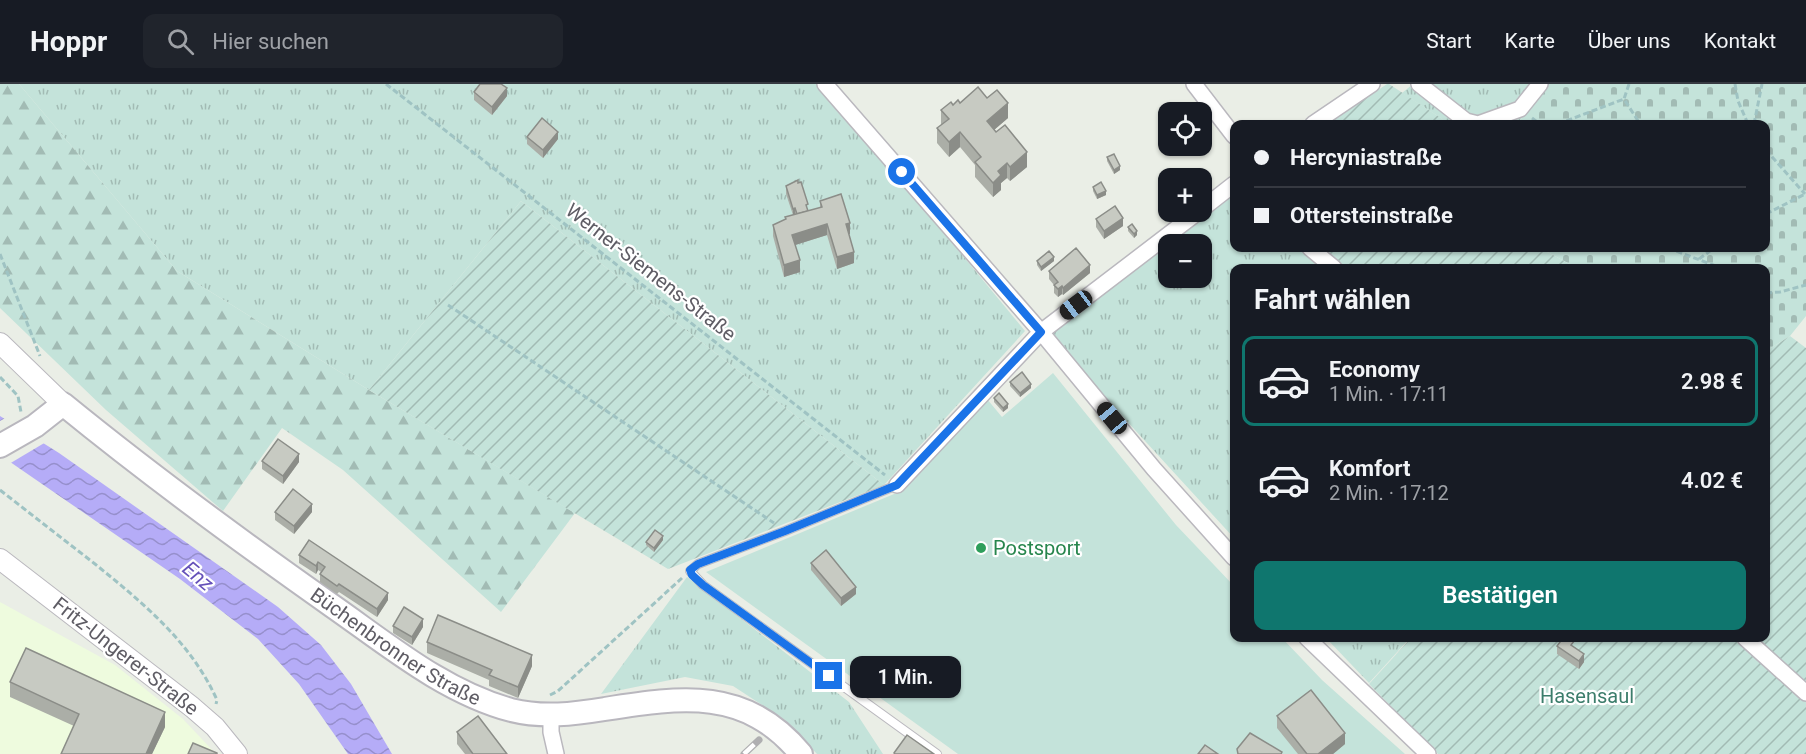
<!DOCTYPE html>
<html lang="de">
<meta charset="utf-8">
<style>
body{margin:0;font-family:Roboto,sans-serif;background:#20242c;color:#f1f3f6;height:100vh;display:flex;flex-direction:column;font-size:22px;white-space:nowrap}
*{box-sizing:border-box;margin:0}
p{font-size:20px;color:#9ea1a6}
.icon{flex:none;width:33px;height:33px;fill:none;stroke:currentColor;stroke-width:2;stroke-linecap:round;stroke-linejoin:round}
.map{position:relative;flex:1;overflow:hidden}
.details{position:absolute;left:1230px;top:180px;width:540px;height:378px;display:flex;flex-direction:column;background:#171b24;border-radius:12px;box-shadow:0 2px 4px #0004}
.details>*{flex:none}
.top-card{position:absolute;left:1230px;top:36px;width:540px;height:132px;border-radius:12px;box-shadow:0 2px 4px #0004;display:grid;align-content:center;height:132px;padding:0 24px;background:#171b24}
.controls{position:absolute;left:1158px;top:18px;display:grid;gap:12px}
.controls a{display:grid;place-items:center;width:54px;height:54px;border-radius:12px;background:#171b24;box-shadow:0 2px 4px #0004;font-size:30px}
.end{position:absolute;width:27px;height:27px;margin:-14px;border:8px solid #1a73e8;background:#fff;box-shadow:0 0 0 3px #fff}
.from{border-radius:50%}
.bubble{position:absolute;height:42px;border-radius:12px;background:#171b24;box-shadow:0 2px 4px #0004;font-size:20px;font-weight:600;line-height:42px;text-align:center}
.car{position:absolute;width:18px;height:36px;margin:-18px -9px;border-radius:8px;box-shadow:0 0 4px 2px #0007;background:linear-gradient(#222 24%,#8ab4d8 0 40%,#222 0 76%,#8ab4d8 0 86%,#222 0)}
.top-card b{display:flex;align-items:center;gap:21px;height:57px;font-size:22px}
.top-card b+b{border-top:2px solid #363941}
.top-card i{width:15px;height:15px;background:#f1f3f6}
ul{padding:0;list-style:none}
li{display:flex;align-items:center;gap:18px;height:90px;margin:0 12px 9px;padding:0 12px;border:3px solid transparent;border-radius:12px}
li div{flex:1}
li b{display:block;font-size:22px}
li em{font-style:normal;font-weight:600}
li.current{border-color:#0f766e}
li>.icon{width:54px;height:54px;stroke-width:1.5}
h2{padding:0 24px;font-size:27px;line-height:72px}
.button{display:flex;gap:12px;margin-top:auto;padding:12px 24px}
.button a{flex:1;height:69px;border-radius:12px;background:#0f766e;color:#fff;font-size:24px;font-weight:600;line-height:69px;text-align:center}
header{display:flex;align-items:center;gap:36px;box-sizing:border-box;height:84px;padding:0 30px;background:#171b24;border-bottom:2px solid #363941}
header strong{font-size:28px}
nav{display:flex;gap:33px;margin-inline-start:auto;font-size:21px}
.search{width:420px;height:54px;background:#20242c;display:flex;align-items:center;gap:15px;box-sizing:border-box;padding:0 21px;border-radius:12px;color:#9ea1a6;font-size:22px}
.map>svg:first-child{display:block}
.commercial{fill:#eefbde}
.grass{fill:url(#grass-tufts);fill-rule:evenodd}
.forest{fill:url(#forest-firs)}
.cemetery{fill:url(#cemetery-stones)}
.garden{fill:url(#garden-furrows)}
.pitch{fill:#c4e3da}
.water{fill:url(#water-waves)}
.pier{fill:#eaeee6}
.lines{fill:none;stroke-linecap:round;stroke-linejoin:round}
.service-casing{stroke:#bab8be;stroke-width:10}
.minor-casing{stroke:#bab8be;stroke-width:18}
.tertiary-casing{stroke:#bab8be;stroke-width:22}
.secondary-casing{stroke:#b9b7be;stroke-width:26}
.path{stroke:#9fc3c3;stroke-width:3;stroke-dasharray:6 3;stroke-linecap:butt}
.service{stroke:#fff;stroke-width:8}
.minor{stroke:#fff;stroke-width:15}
.tertiary{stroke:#fff;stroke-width:20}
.secondary{stroke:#fff;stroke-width:22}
.rail-casing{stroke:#afafb1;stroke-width:7}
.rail{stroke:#fff;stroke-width:4.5;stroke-dasharray:14;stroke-linecap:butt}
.wall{fill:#abaea7}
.shaded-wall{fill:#8b8d88}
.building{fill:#c7cac2;stroke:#8b8d88;stroke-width:1.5}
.route{stroke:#1a73e8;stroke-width:8}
.leisure-dot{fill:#2e9e5b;stroke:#fff;stroke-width:2}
.labels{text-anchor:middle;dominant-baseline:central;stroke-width:4.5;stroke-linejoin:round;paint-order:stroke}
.street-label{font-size:20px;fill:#5f5d65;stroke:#fff}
.leisure-label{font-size:20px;fill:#27864d;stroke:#fff;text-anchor:start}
.park-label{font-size:20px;fill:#3c7d6b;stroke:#fff}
.water-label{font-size:21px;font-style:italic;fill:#6551b9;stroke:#fff}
</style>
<header>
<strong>Hoppr</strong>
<div class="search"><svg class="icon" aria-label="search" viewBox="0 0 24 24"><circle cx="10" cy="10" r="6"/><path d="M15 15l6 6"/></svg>Hier suchen</div>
<nav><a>Start</a><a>Karte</a><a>Über uns</a><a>Kontakt</a></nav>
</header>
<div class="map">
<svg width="1806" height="670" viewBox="0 0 1806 670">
<defs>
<pattern id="grass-tufts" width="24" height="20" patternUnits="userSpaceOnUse" patternTransform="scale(1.5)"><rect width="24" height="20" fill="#c4e3da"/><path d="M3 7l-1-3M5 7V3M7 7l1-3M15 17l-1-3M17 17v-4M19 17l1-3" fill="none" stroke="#a2bbb4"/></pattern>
<pattern id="forest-firs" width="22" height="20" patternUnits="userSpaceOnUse" patternTransform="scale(1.5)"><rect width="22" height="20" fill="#c4e3da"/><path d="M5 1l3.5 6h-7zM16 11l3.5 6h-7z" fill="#a2bbb4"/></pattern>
<pattern id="cemetery-stones" width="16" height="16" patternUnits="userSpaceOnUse" patternTransform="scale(1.5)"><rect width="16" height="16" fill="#c4e3da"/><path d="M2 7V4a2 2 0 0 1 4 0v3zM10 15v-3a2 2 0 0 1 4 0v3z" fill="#a2bbb4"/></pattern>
<pattern id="garden-furrows" width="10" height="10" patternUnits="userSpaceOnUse" patternTransform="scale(1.5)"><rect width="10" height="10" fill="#c4e3da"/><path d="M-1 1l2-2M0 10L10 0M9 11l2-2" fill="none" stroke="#a2bbb4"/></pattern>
<pattern id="water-waves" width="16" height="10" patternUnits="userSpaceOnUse" patternTransform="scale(1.5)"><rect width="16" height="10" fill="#b5acf7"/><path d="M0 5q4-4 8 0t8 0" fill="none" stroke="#968fcc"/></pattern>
</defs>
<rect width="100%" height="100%" fill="#eaeee6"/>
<polygon class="commercial" points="0,518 115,581 183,635 216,670 0,670"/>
<g class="grass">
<polygon points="19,0 821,0 1025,247 884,401 521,117 369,306 177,187"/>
<polygon points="1413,0 1549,0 1517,40 1450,40 1402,9"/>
<path d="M 1234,107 L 1234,164 L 1306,164 L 1330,184 L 1234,184 L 1234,454 L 1046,249 ZM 1168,160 L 1202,160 L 1202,194 L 1168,194 Z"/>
<polygon points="687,493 849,618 883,670 817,670 785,636 733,602 685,593 601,610"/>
<polygon points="1326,554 1410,554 1369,599"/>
</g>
<polygon class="forest" points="0,0 19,0 177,187 369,306 575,429 501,528 343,386 282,344 223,427 106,326 0,224"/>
<polygon class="cemetery" points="1549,0 1806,0 1806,232 1790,252 1766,267 1766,184 1577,184 1540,164 1766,164 1766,40 1517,40"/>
<g class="garden">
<polygon points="1387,0 1389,0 1450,40 1328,40"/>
<polygon points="521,117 884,401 668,485 369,306"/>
<polygon points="1320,164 1540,164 1577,184 1343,184"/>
<polygon points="1790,252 1806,264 1806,604 1750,554 1766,554 1766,267"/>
<polygon points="1411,554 1742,554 1806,613 1806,670 1438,670 1369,600"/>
</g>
<polygon class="pitch" points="1053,289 1176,441 1234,502 1234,554 1282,554 1322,596 1405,670 958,670 706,488 899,408 987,315 1002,333"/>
<polygon class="water" points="0,332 59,369 278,523 321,561 351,600 392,670 348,670 299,600 258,555 180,495 0,371"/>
<polygon class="pier" points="7,333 46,358 9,380 0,374 0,337"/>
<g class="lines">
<g class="service-casing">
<polyline id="service" points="897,401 785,447 698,480 690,487 703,501 937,670"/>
</g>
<g class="minor-casing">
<g id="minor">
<polyline points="825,0 1041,248 1154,385 1234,474"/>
<polyline points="1194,0 1234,52"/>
<polyline points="1419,0 1466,37 1478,40 1520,25 1540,0"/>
<polyline points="1313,40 1372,0"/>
<polyline points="1202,125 1234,100"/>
<polyline points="1310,164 1334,184"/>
<polyline points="897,401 1041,248 1198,128"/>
<polyline points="1307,554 1428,670"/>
<polyline points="1745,554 1806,609"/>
<polyline points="551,631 551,648 556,670"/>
</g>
</g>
<g class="tertiary-casing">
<g id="tertiary">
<polyline points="0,259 63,320"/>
<polyline points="0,475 192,623 215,643 237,670"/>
</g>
</g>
<g class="secondary-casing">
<g id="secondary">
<path id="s1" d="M 0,362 L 35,342 L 63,320 C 150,391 240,457 331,521 C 387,560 444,608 511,626 C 543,634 574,630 605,625 C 682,613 746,603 801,670"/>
</g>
</g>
<g class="path">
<polyline points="386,0 885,391"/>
<polyline points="1629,0 1624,15 1640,40"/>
<polyline points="1735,0 1738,17 1748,40"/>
<polyline points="1532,34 1540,40"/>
<polyline points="1558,40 1624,15"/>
<polyline points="1754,40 1762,0"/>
<polyline points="1766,66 1805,110"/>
<polyline points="1766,130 1805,110"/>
<polyline points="1668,164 1721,184"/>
<polyline points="0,170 40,272"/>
<polyline points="1699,175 1714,164"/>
<polyline points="1766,209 1780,208 1806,201"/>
<polyline points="448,221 774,439"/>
<polyline points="0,293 18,312 21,328"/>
<path d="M 0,406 C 32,431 63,455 95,480 C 143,519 191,558 217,616 L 216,620"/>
<polyline points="550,611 558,607 682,494"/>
</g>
<use href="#service" class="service"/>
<use href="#minor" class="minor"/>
<use href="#tertiary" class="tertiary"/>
<use href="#secondary" class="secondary"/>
<g class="rail-casing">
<polyline id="rail" points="744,670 759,656"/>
</g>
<use href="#rail" class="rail"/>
</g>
<g class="wall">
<polygon points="474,8 507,12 492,31 474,16"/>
<polygon points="987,14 1008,34 994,46 1027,83 1010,97 1007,94 1001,99 1001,106 993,113 975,93 975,81 960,63 949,73 937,59 937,44 941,41 941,26 960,19"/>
<polygon points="527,53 558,55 543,74 527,60"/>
<polygon points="1107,73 1120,86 1114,90 1107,77"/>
<polygon points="786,102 808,127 820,124 820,117 850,150 849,150 854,179 837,185 827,151 795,161 800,188 784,193 773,152 773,141 785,135 785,133 793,131 786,110"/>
<polygon points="1093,103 1106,111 1097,115 1093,107"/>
<polygon points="1096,135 1123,142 1104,155 1096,143"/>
<polygon points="1128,143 1137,151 1134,154 1128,147"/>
<polygon points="1037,177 1054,177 1041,187 1037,181"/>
<polygon points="1049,187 1090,189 1063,211 1062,210 1058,213 1054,209 1054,201 1049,195"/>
<polygon points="1010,298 1031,304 1020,313 1010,302"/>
<polygon points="994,314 1008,324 1003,328 994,318"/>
<polygon points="262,377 299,378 283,400 262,385"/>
<polygon points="275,428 312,428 294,450 275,436"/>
<polygon points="309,456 388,516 377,533 339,508 337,510 320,498 320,490 321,488 318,486 316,490 299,479 299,471"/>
<polygon points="663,456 654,468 646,461 646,458"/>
<polygon points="811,479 856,510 841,522 811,486"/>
<polygon points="393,542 423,543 412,561 393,549"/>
<polygon points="427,558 532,582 518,614 489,602 489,596 427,569"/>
<polygon points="1557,562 1575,563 1584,578 1579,585 1557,570"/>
<polygon points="10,598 165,643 152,670 61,670 74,642 10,613"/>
<polygon points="1277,632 1345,660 1333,670 1298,670 1277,644"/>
<polygon points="457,648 507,670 465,670 457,660"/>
</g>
<g class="shaded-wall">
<polygon points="507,4 507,12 492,31 492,23"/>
<polygon points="1008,19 1008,34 987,52 987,37"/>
<polygon points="558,48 558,55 543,74 543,66"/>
<polygon points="960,48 960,63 949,73 949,58"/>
<polygon points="1027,68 1027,83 1010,97 1010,83"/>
<polygon points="1007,79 1007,94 1001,99 1001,106 993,113 993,99 998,87"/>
<polygon points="1120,82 1120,86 1114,90 1114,86"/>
<polygon points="1106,107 1106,111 1097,115 1097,111"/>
<polygon points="795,124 795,132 793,133 793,125"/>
<polygon points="1123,134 1123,142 1104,155 1104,147"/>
<polygon points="850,139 850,150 846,151 846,140"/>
<polygon points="827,140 827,151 792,162 792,151"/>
<polygon points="1137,147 1137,151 1134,154 1134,150"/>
<polygon points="854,168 854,179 837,185 837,173"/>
<polygon points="1054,173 1054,177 1041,187 1041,183"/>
<polygon points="800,176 800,188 784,193 784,181"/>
<polygon points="1090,181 1090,189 1063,211 1063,204"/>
<polygon points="1062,202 1062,210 1058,213 1058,205"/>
<polygon points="1031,300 1031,304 1020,313 1020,309"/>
<polygon points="1008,320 1008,324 1003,328 1003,324"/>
<polygon points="299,370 299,378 283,400 283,392"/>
<polygon points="312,420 312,428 294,450 294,442"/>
<polygon points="663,452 663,456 654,468 654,464"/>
<polygon points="318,478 318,486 316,490 316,482"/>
<polygon points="856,503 856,510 841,522 841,514"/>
<polygon points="388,509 388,516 377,533 377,525"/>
<polygon points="423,535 423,543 412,561 412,553"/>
<polygon points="1584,570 1584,578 1579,585 1579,577"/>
<polygon points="532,571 532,582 518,614 518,603"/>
<polygon points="165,628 165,643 152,670 146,670"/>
<polygon points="1345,649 1345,660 1333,670 1318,670"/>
</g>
<g class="building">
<polygon points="480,0 501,0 507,4 492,23 474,8"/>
<polygon points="978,3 987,14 997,6 1008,19 987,37 996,48 1005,41 1027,68 1010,83 1007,79 998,87 1001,91 993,99 975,78 981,73 960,48 949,58 937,44 949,35 941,26 951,18 953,21 958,16 960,19"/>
<polygon points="542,34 558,48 543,66 527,53"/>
<polygon points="1114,70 1120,82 1114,86 1107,73"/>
<polygon points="798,96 798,99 801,98 808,120 806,121 808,127 797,130 795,124 793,125 786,102"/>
<polygon points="1101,98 1106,107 1097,111 1093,103"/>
<polygon points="841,110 850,139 846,140 854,168 837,173 827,140 792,151 800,176 784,181 773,141 786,135 785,133 822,123 820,117"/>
<polygon points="1115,122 1123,134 1104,147 1096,135"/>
<polygon points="1132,140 1137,147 1134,150 1128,143"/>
<polygon points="1076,164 1090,181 1063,204 1062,202 1058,205 1054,201 1058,198 1049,187"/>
<polygon points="1049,167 1054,173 1041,183 1037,177"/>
<polygon points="1022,288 1031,300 1020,309 1010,298"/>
<polygon points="999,309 1008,320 1003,324 994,314"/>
<polygon points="278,355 299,370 283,392 262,377"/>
<polygon points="293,405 312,420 294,442 275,428"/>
<polygon points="655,446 663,452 654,464 646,458"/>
<polygon points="309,456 388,509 377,525 339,500 337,502 320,490 325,483 318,478 316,482 299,471"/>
<polygon points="826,466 856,503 841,514 811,479"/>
<polygon points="404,523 423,535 412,553 393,542"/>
<polygon points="438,531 532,571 518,603 489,591 492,586 427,558"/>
<polygon points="1563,554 1572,554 1575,556 1571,561 1584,570 1579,577 1557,562"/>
<polygon points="26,564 165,628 146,670 61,670 79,630 10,598"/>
<polygon points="1311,606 1345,649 1318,670 1307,670 1277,632"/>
<polygon points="478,632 507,670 473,670 457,648"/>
<polygon points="1250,649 1282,668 1281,670 1238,670 1237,665"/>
<polygon points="907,651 934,670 895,670 894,669"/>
<polygon points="193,659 217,669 217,670 188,670"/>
<polygon points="1205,661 1218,670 1198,670"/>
</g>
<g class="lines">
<polyline class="route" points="829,592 703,501 692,491 690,486 698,480 785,447 897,401 1041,248 902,88"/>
</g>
<circle class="leisure-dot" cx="981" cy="464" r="6"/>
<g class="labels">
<g class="street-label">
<text transform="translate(651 188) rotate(38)">Werner-Siemens-Straße</text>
<text stroke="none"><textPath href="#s1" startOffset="488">Büchenbronner Straße</textPath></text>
<text transform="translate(126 572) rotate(38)">Fritz-Ungerer-Straße</text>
</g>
<g class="leisure-label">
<text x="993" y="464">Postsport</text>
</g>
<g class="park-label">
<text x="1587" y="612">Hasensaul</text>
</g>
<g class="water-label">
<text transform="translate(198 492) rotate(40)">Enz</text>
</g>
</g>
</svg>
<div class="controls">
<a><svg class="icon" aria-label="locate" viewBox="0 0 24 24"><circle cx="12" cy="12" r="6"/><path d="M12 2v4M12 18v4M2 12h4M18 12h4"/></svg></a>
<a>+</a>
<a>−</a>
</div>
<i class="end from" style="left:902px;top:88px"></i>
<i class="end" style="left:829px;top:592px"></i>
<div class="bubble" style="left:850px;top:572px;width:111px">1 Min.</div>
<i class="car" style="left:1076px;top:221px;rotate:233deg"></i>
<i class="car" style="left:1112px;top:334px;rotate:320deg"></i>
<div class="top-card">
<b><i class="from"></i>Hercyniastraße</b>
<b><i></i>Ottersteinstraße</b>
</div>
<section class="details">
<h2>Fahrt wählen</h2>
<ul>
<li class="current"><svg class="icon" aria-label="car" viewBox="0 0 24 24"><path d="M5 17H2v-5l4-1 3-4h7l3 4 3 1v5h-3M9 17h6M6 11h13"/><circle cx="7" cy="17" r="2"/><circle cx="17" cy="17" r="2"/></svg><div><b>Economy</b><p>1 Min. · 17:11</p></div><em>2.98 €</em></li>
<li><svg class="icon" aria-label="car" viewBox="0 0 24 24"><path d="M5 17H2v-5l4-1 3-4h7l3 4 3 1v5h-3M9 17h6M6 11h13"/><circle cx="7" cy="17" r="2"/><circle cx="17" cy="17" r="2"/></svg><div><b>Komfort</b><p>2 Min. · 17:12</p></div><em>4.02 €</em></li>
</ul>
<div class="button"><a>Bestätigen</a></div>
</section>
</div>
